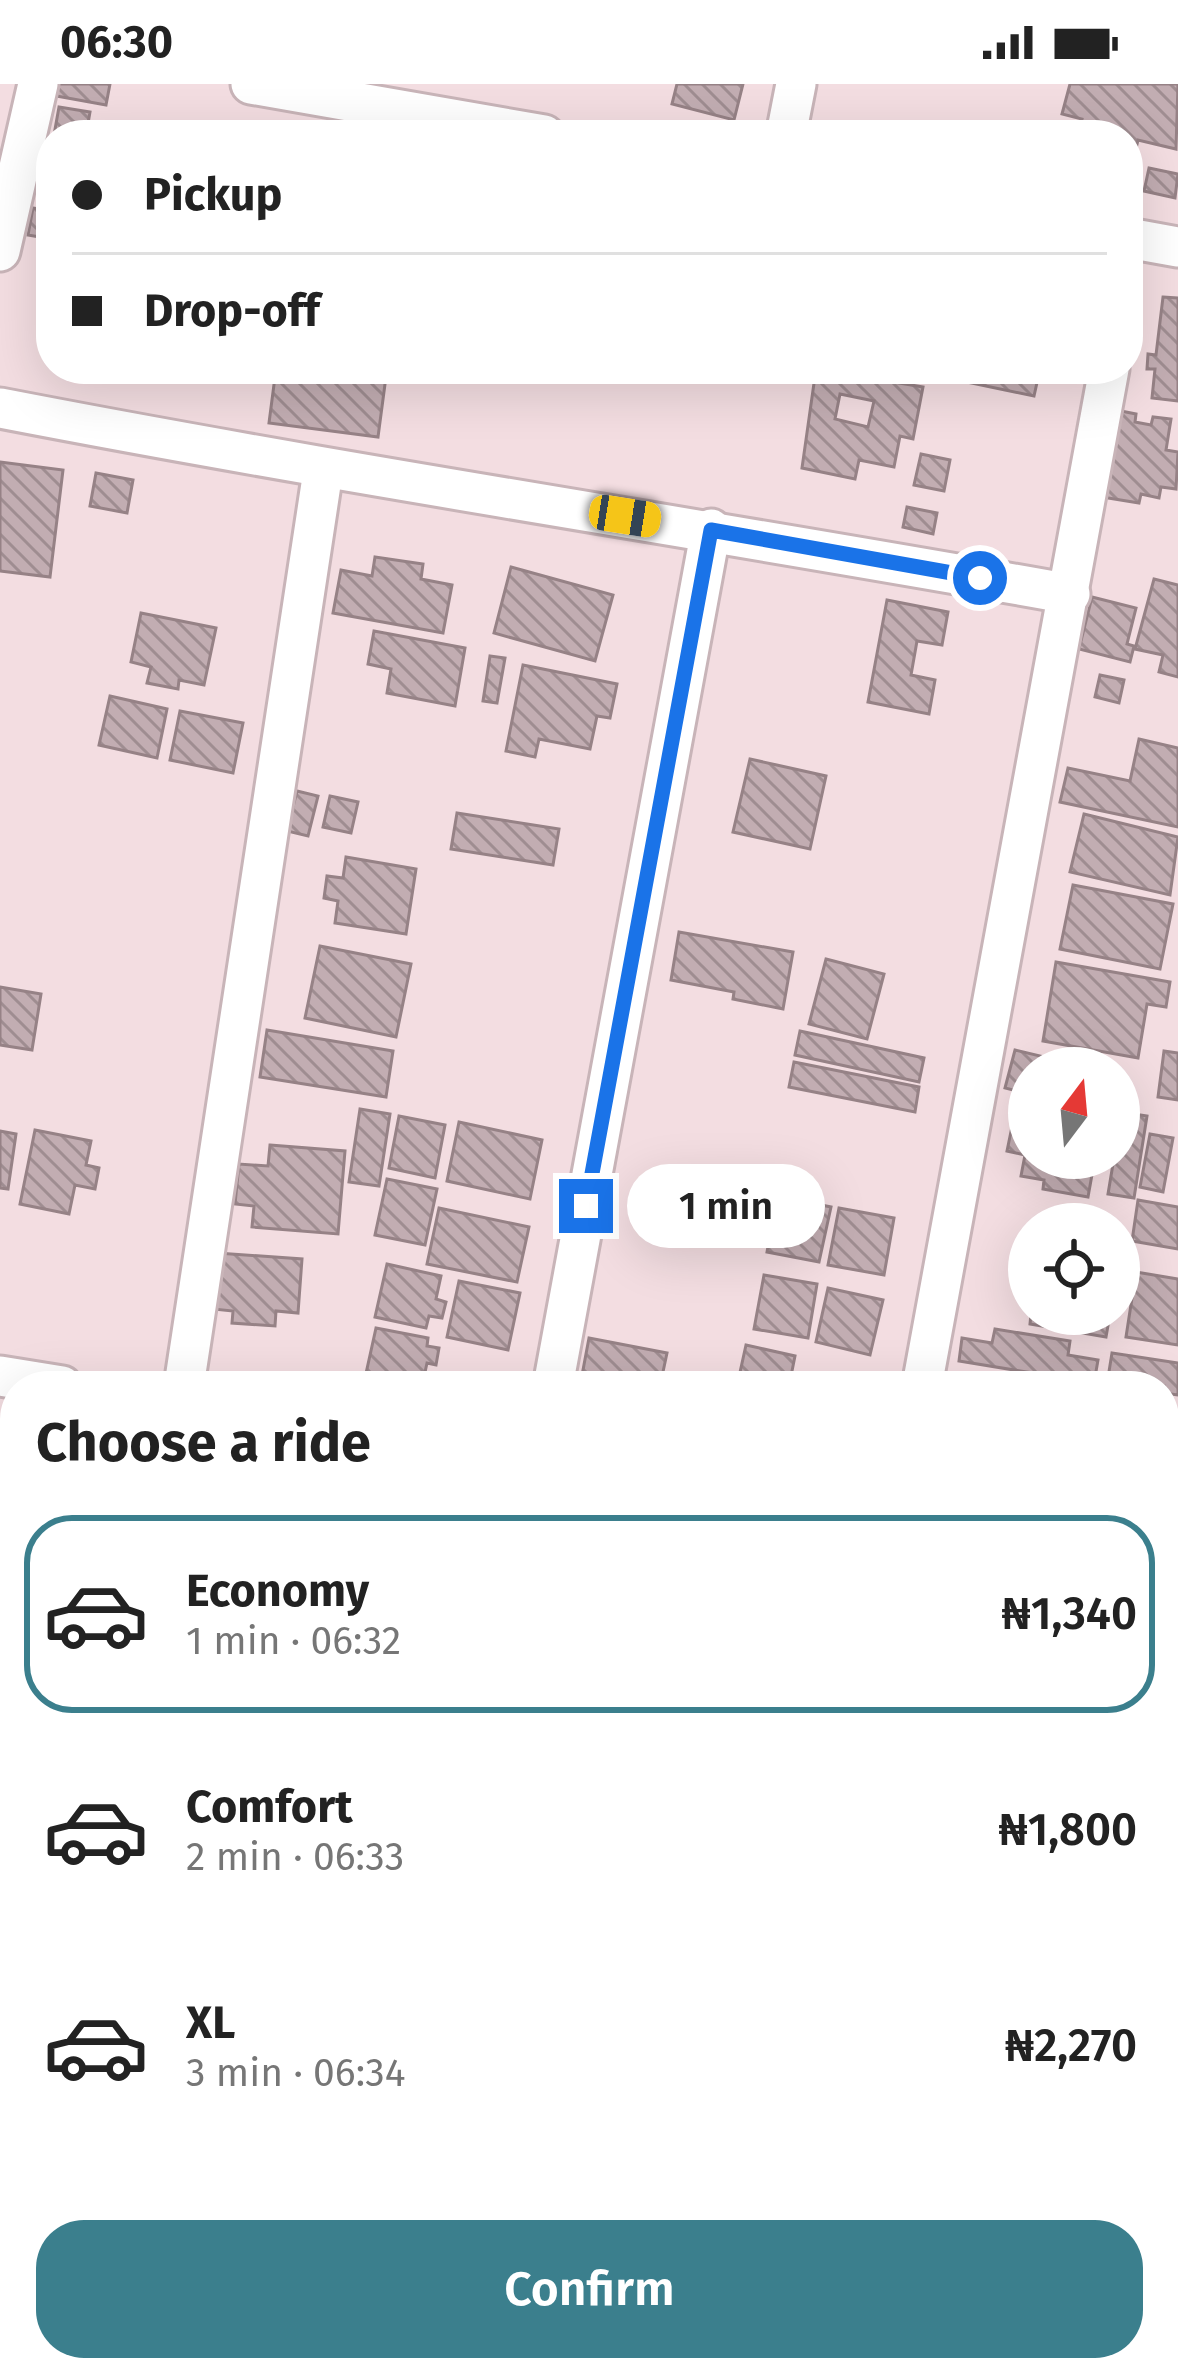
<!DOCTYPE html>
<meta charset="utf-8">
<style>
body{margin:0;font-family:"Fira Sans",sans-serif;background:#f2f2f2;color:#222;height:100vh;display:flex;flex-direction:column;font-size:45px;white-space:nowrap}
*{box-sizing:border-box;margin:0}
p{font-size:39px;color:#767676}
.icon{flex:none;width:66px;height:66px;fill:none;stroke:currentColor;stroke-width:2;stroke-linecap:round;stroke-linejoin:round}
.map{position:relative;flex:1;overflow:hidden}
.drawer{position:absolute;left:0px;top:1287px;width:1179px;height:1011px;display:flex;flex-direction:column;background:#fff;border-radius:48px 48px 0 0;box-shadow:0 12px 48px #0002}
.drawer>*{flex:none}
.banner{position:absolute;left:36px;top:36px;width:1107px;height:264px;border-radius:48px;box-shadow:0 12px 48px #0002;display:grid;align-content:center;height:264px;padding:0 36px;background:#fff}
.needle{width:78px;rotate:16deg}
.controls{position:absolute;left:1008px;top:963px;display:grid;gap:24px}
.controls a{display:grid;place-items:center;width:132px;height:132px;border-radius:50%;background:#fff;box-shadow:0 12px 48px #0002;font-size:60px}
.end{position:absolute;width:54px;height:54px;margin:-27px;border:15px solid #1a73e8;background:#fff;box-shadow:0 0 0 6px #fff}
.from{border-radius:50%}
.bubble{position:absolute;height:84px;border-radius:42px;background:#fff;box-shadow:0 12px 48px #0002;font-size:39px;font-weight:600;line-height:84px;text-align:center}
.car{position:absolute;width:36px;height:72px;margin:-36px -18px;border-radius:15px;box-shadow:0 0 9px 3px #0007;background:linear-gradient(#f5c518 24%,#345 0 40%,#f5c518 0 76%,#345 0 86%,#f5c518 0)}
.banner b{display:flex;align-items:center;gap:42px;height:114px;font-size:45px}
.banner b+b{border-top:3px solid #e0e0e0}
.banner i{width:30px;height:30px;background:#222}
ul{padding:0;list-style:none}
li{display:flex;align-items:center;gap:36px;height:198px;margin:0 24px 18px;padding:0 12px;border:6px solid transparent;border-radius:48px}
li div{flex:1}
li b{display:block;font-size:45px}
li em{font-style:normal;font-weight:600}
li.current{border-color:#3b7f8d}
li>.icon{width:108px;height:108px;stroke-width:1.5}
h2{padding:0 36px;font-size:54px;line-height:144px}
.cta{display:flex;gap:24px;margin-top:auto;padding:24px 36px}
.cta a{flex:1;height:138px;border-radius:48px;background:#3b7f8d;color:#fff;font-size:48px;font-weight:600;line-height:138px;text-align:center}
.status{display:flex;justify-content:space-between;align-items:center;height:84px;padding:0 60px;background:#fff;direction:ltr}
.status svg{height:33px;fill:currentColor}
.map>svg:first-child{display:block}
.building{fill:url(#building-back-hatch);stroke:#968286;stroke-width:3;fill-rule:evenodd}
.lines{fill:none;stroke-linecap:round;stroke-linejoin:round}
.minor-casing{stroke:#c8b4b8;stroke-width:45}
.minor{stroke:#fff;stroke-width:39}
.route{stroke:#1a73e8;stroke-width:15}
</style>
<div class="status"><b>06:30</b><svg viewBox="0 0 49 12"><path d="M0 12V9h3v3zM5 12V6h3v6zM10 12V3h3v9zM15 12V0h3v12zM26 1h20v11H26zM47 4h2v5h-2z"/></svg></div>
<div class="map">
<svg width="1178" height="2296" viewBox="0 0 1178 2296">
<defs>
<pattern id="building-back-hatch" width="6" height="6" patternUnits="userSpaceOnUse" patternTransform="scale(3)"><rect width="6" height="6" fill="#c2adb2"/><path d="M-1 5l2 2M0 0l6 6M5-1l2 2" fill="none" stroke="#9f8d91"/></pattern>
</defs>
<rect width="100%" height="100%" fill="#f3dde1"/>
<g class="building">
<polygon points="53,0 110,0 106,21 51,11"/>
<polygon points="677,0 743,0 734,36 672,20"/>
<polygon points="1070,0 1178,0 1176,65 1138,56 1135,69 1128,68 1128,51 1078,51 1082,35 1062,30"/>
<polygon points="59,23 90,28 86,51 54,51"/>
<polygon points="1149,84 1178,90 1175,114 1144,107"/>
<polygon points="33,124 51,127 51,155 28,151"/>
<polygon points="1163,213 1178,214 1178,317 1152,314 1155,285 1147,285 1148,270 1156,271"/>
<polygon points="276,285 387,285 378,353 269,339"/>
<path d="M 816,285 L 923,303 L 913,355 L 900,352 L 894,383 L 859,376 L 855,395 L 802,384 ZM 840,310 L 874,317 L 868,343 L 835,335 Z"/>
<polygon points="944,285 1040,285 1034,312 943,293"/>
<polygon points="1116,326 1136,330 1135,338 1151,341 1153,333 1171,335 1166,366 1178,368 1176,405 1161,403 1159,414 1141,410 1139,419 1102,413"/>
<polygon points="921,370 950,376 944,407 914,401"/>
<polygon points="0,378 63,386 50,493 0,487"/>
<polygon points="96,389 133,396 127,429 90,422"/>
<polygon points="907,423 937,429 933,450 903,443"/>
<polygon points="375,473 423,480 421,495 452,501 443,549 333,529 341,486 372,492"/>
<polygon points="511,483 613,511 595,577 494,549"/>
<polygon points="1154,495 1178,501 1178,593 1159,588 1163,571 1135,565"/>
<polygon points="1092,513 1136,524 1127,560 1134,562 1130,578 1079,565"/>
<polygon points="887,516 948,528 942,561 917,557 911,591 935,596 929,630 868,618"/>
<polygon points="141,529 216,544 204,601 179,596 178,605 147,599 151,583 131,578"/>
<polygon points="374,547 465,564 455,622 387,609 391,585 368,580"/>
<polygon points="490,572 505,574 497,619 483,617"/>
<polygon points="523,581 617,600 610,634 597,632 590,665 539,655 535,673 506,667"/>
<polygon points="1100,591 1124,596 1119,619 1095,613"/>
<polygon points="110,612 167,625 157,674 99,661"/>
<polygon points="180,627 243,639 233,689 170,676"/>
<polygon points="1139,655 1178,664 1178,743 1060,718 1068,684 1130,697"/>
<polygon points="750,675 826,692 810,765 733,748"/>
<polygon points="297,707 318,712 308,752 287,747"/>
<polygon points="330,712 358,718 351,749 323,743"/>
<polygon points="457,729 559,745 553,781 451,765"/>
<polygon points="1084,730 1178,753 1170,811 1070,788"/>
<polygon points="346,773 416,785 406,850 335,839 338,817 324,814 327,792 343,794"/>
<polygon points="1073,801 1173,820 1160,885 1060,865"/>
<polygon points="679,848 793,868 783,925 733,915 734,908 671,896"/>
<polygon points="320,862 411,880 396,953 305,934"/>
<polygon points="826,875 884,890 867,955 809,940"/>
<polygon points="1056,878 1170,898 1166,923 1147,920 1138,974 1043,957"/>
<polygon points="0,903 41,910 32,966 0,961"/>
<polygon points="267,946 393,967 386,1013 260,993"/>
<polygon points="800,947 924,974 919,998 795,971"/>
<polygon points="1015,966 1053,975 1051,984 1029,984 1029,1010 1005,1004"/>
<polygon points="1164,967 1178,969 1178,1016 1158,1013"/>
<polygon points="794,978 919,1003 915,1028 789,1003"/>
<polygon points="360,1025 390,1030 379,1102 349,1098"/>
<polygon points="1121,1028 1147,1032 1134,1114 1108,1110 1114,1074 1119,1074"/>
<polygon points="399,1032 445,1041 435,1094 389,1084"/>
<polygon points="1014,1033 1029,1036 1029,1074 1095,1074 1088,1113 1043,1105 1044,1096 1021,1092 1025,1071 1007,1067"/>
<polygon points="459,1038 542,1056 530,1115 447,1097"/>
<polygon points="35,1046 91,1057 86,1081 99,1084 95,1105 75,1101 69,1130 20,1120"/>
<polygon points="0,1047 16,1050 8,1105 0,1104"/>
<polygon points="1150,1050 1173,1054 1163,1108 1140,1103"/>
<polygon points="270,1061 345,1067 338,1150 252,1143 254,1122 235,1120 239,1080 268,1082"/>
<polygon points="387,1095 437,1105 425,1161 375,1151"/>
<polygon points="777,1112 831,1123 819,1178 767,1168"/>
<polygon points="1138,1116 1178,1123 1178,1165 1132,1157"/>
<polygon points="439,1124 529,1143 517,1198 427,1180"/>
<polygon points="839,1124 894,1134 884,1191 828,1181"/>
<polygon points="217,1169 302,1175 298,1229 276,1227 275,1242 232,1239 233,1227 213,1225"/>
<polygon points="387,1180 441,1192 436,1215 446,1218 442,1234 429,1232 426,1244 375,1233"/>
<polygon points="1136,1188 1178,1195 1178,1261 1126,1253"/>
<polygon points="764,1191 817,1200 808,1254 754,1245"/>
<polygon points="459,1197 520,1209 508,1266 447,1253"/>
<polygon points="828,1204 883,1216 870,1271 816,1258"/>
<polygon points="1031,1230 1110,1230 1106,1253 1030,1240"/>
<polygon points="376,1244 428,1254 427,1262 439,1264 436,1281 427,1279 422,1302 365,1294"/>
<polygon points="995,1245 1070,1257 1068,1271 1098,1276 1094,1299 959,1277 962,1254 992,1259"/>
<polygon points="589,1254 667,1269 660,1302 580,1302"/>
<polygon points="746,1261 795,1272 789,1302 737,1302"/>
<polygon points="1112,1269 1178,1279 1178,1311 1164,1309 1164,1302 1107,1300"/>
<polygon points="1164,1611 1178,1613 1178,1661 1164,1658"/>
<polygon points="1164,1664 1178,1667 1178,1732 1164,1730 1169,1696 1164,1695"/>
<polygon points="0,1758 15,1761 15,1818 0,1815"/>
<polygon points="0,1828 12,1829 6,1891 0,1891"/>
<polygon points="1164,1926 1175,1928 1170,1950 1178,1951 1178,2009 1164,2006"/>
<polygon points="15,2076 15,2137 0,2137 0,2077"/>
<polygon points="1164,2135 1178,2136 1178,2163 1164,2162"/>
<polygon points="0,2153 15,2155 15,2207 0,2205"/>
<polygon points="1164,2249 1178,2252 1178,2296 1161,2296"/>
<polygon points="249,2283 332,2283 329,2296 247,2296"/>
<polygon points="339,2283 399,2292 398,2296 337,2296"/>
<polygon points="970,2283 1006,2283 1044,2289 1043,2296 967,2296"/>
<polygon points="1102,2283 1135,2283 1136,2296 1099,2296"/>
<polygon points="1135,2283 1164,2283 1161,2296 1132,2295"/>
</g>
<g class="lines">
<g class="minor-casing">
<g id="minor">
<polyline points="251,0 544,51"/>
<polyline points="786,51 796,0"/>
<polyline points="1128,154 1178,163"/>
<polyline points="0,167 38,0"/>
<path d="M 0,324 C 356,393 714,446 1070,510"/>
<polyline points="0,1292 62,1302"/>
<polyline points="184,1302 323,387"/>
<polyline points="553,1302 711,445"/>
<polyline points="922,1302 1109,285"/>
<polyline points="1164,1476 1178,1478"/>
<polyline points="0,1683 15,1686"/>
<polyline points="1164,1877 1178,1880"/>
<polyline points="0,2028 15,2031"/>
<polyline points="1082,2296 1084,2283"/>
</g>
</g>
<use href="#minor" class="minor"/>
</g>
<g class="lines">
<polyline class="route" points="586,1122 711,446 980,494"/>
</g>
</svg>
<div class="controls">
<a><svg class="needle" viewBox="-14 -14 28 28"><path d="M0-13l5 13h-10z" fill="#e53935"/><path d="M0 13l5-13h-10z" fill="#767676"/></svg></a>
<a><svg class="icon" aria-label="locate" viewBox="0 0 24 24"><circle cx="12" cy="12" r="6"/><path d="M12 2v4M12 18v4M2 12h4M18 12h4"/></svg></a>
</div>
<i class="end from" style="left:980px;top:494px"></i>
<i class="end" style="left:586px;top:1122px"></i>
<div class="bubble" style="left:627px;top:1080px;width:198px">1 min</div>
<i class="car" style="left:625px;top:432px;rotate:99deg"></i>
<div class="banner">
<b><i class="from"></i>Pickup</b>
<b><i></i>Drop-off</b>
</div>
<section class="drawer">
<h2>Choose a ride</h2>
<ul>
<li class="current"><svg class="icon" aria-label="car" viewBox="0 0 24 24"><path d="M5 17H2v-5l4-1 3-4h7l3 4 3 1v5h-3M9 17h6M6 11h13"/><circle cx="7" cy="17" r="2"/><circle cx="17" cy="17" r="2"/></svg><div><b>Economy</b><p>1 min · 06:32</p></div><em>₦1,340</em></li>
<li><svg class="icon" aria-label="car" viewBox="0 0 24 24"><path d="M5 17H2v-5l4-1 3-4h7l3 4 3 1v5h-3M9 17h6M6 11h13"/><circle cx="7" cy="17" r="2"/><circle cx="17" cy="17" r="2"/></svg><div><b>Comfort</b><p>2 min · 06:33</p></div><em>₦1,800</em></li>
<li><svg class="icon" aria-label="car" viewBox="0 0 24 24"><path d="M5 17H2v-5l4-1 3-4h7l3 4 3 1v5h-3M9 17h6M6 11h13"/><circle cx="7" cy="17" r="2"/><circle cx="17" cy="17" r="2"/></svg><div><b>XL</b><p>3 min · 06:34</p></div><em>₦2,270</em></li>
</ul>
<div class="cta"><a>Confirm</a></div>
</section>
</div>
